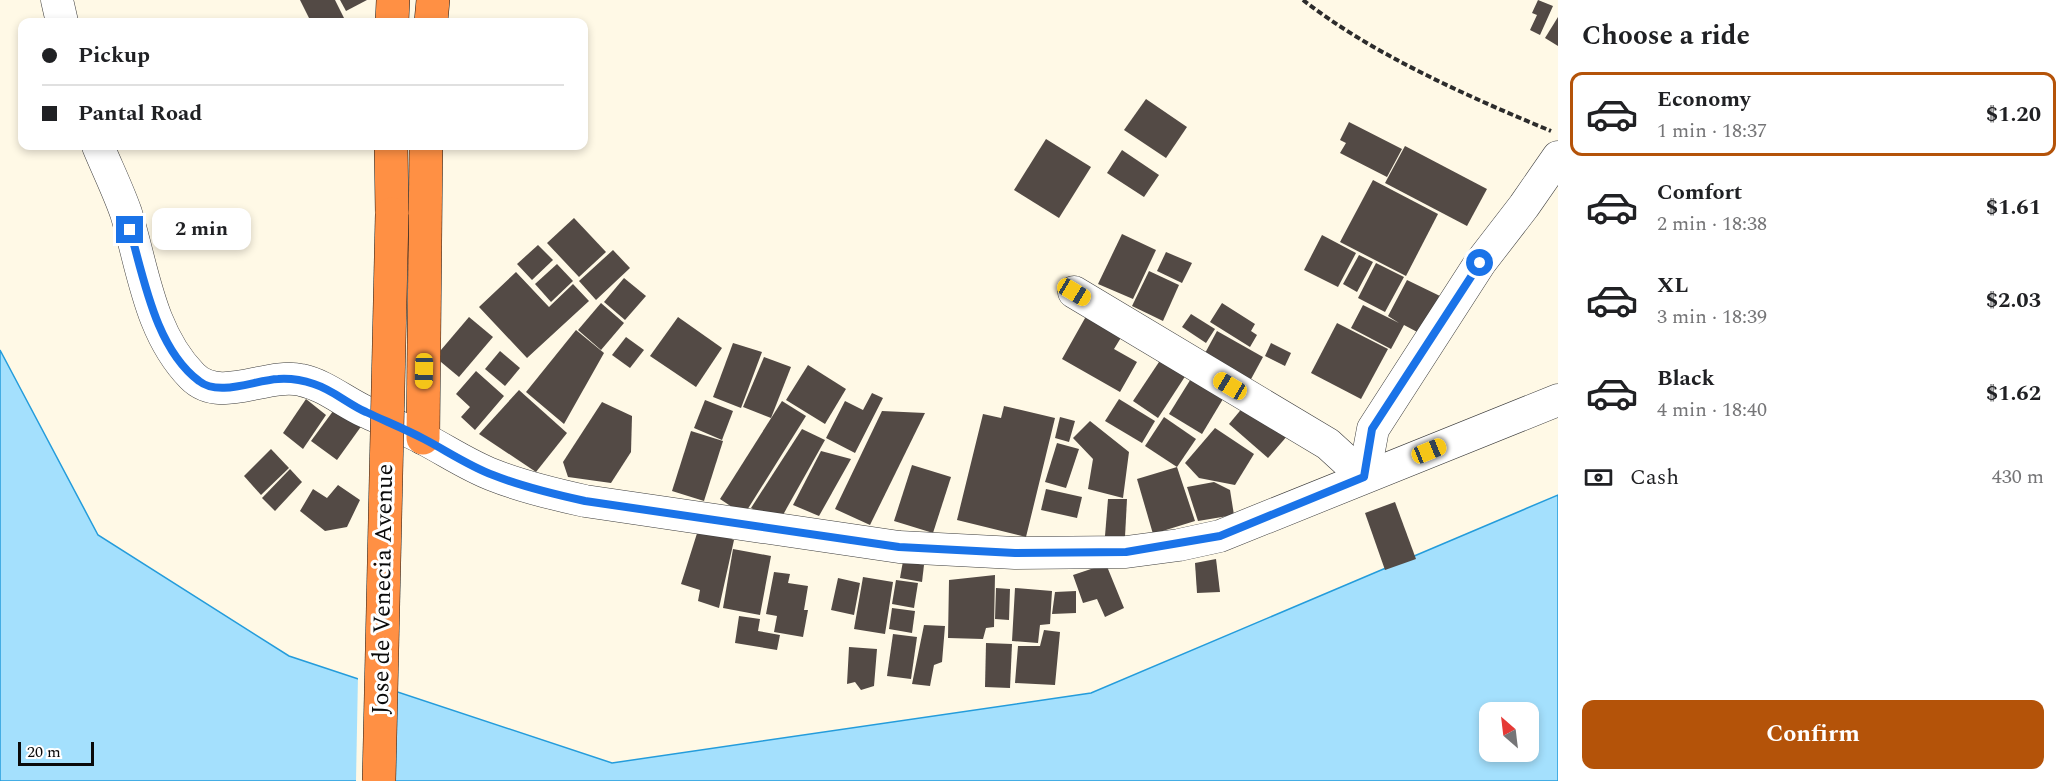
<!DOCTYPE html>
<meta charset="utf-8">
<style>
body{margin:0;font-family:Spectral,serif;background:#f6f6f6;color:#202124;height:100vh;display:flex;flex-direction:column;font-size:22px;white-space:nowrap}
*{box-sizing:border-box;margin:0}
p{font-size:20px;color:#757577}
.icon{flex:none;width:33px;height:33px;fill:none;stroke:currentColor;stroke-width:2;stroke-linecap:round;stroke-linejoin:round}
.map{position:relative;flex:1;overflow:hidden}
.sheet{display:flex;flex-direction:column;background:#fff;width:510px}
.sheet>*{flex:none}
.hud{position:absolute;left:18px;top:18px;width:570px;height:132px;border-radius:12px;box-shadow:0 3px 9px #0003;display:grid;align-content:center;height:132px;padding:0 24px;background:#fff}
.needle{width:39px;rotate:332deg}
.buttons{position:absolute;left:1479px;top:702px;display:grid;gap:12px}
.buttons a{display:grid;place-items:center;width:60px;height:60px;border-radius:12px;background:#fff;box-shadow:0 3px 9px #0003;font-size:30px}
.scale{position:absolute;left:18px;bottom:15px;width:76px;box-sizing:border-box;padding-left:6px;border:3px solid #0a0a0a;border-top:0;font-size:16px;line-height:21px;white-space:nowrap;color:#0a0a0a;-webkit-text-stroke:4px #fff;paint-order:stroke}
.end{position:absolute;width:27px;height:27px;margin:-14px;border:8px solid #1a73e8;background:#fff;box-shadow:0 0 0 3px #fff}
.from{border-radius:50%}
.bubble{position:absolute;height:42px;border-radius:12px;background:#fff;box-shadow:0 3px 9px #0003;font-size:20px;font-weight:700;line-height:42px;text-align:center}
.car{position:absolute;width:18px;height:36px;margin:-18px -9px;border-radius:8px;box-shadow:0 0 4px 2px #0007;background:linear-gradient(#f5c518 24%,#345 0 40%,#f5c518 0 76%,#345 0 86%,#f5c518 0)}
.hud b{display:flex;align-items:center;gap:21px;height:57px;font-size:22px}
.hud b+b{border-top:2px solid #e0e0e0}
.hud i{width:15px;height:15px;background:#202124}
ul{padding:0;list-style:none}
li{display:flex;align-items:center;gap:18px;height:84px;margin:0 12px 9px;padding:0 12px;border:3px solid transparent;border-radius:12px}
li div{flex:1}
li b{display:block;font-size:22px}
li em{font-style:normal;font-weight:700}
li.on{border-color:#b45309}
li>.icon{width:54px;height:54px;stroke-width:1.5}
h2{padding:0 24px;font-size:27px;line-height:72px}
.pay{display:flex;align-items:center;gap:15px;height:66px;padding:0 24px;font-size:22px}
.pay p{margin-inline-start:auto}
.action{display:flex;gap:12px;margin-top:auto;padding:12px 24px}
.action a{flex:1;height:69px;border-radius:12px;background:#b45309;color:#fff;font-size:24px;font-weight:700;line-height:69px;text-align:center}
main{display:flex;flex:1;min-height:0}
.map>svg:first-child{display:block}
.water{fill:#a4e0fd;stroke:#249cdb;stroke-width:1.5;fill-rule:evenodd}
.pier{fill:#fff9e6}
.building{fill:#534a45}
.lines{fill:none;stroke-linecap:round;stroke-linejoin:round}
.minor-casing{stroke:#3d3d3d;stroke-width:33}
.highway-casing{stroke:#1b1b1b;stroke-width:34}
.path{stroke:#2c2c2c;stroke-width:4;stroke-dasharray:6 3;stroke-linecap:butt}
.minor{stroke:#fff;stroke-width:32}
.highway{stroke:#ff9044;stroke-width:33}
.highway-bridge-casing{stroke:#1b1b1b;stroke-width:34;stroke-linecap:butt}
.highway-bridge{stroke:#ff9044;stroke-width:33}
.route{stroke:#1a73e8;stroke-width:8}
.labels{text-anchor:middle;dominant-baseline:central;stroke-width:6;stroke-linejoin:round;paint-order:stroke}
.street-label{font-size:24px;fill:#0a0a0a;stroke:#fff}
</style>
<main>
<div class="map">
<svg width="1558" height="781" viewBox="0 0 1558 781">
<rect width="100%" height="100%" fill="#fff9e6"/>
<path class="water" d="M 0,350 L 98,535 L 289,656 L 612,763 L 1091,693 L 1558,495 L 1558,781 L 0,781 ZM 1490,712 L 1528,712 L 1528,752 L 1490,752 Z"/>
<polygon class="pier" points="358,676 397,689 395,781 356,781"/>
<g class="building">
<polygon points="300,0 335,0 344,18 336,22 311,22"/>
<polygon points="340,0 367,0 346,11"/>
<polygon points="1538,0 1553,6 1540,35 1530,30 1537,15 1532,13"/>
<polygon points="1558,17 1558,46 1545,38"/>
<polygon points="1146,99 1187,127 1166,158 1124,130"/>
<polygon points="1349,122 1402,149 1387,177 1340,153 1346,143 1340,140"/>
<polygon points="1046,139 1091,167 1059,218 1014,190"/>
<polygon points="1405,146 1487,189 1467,226 1385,183"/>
<polygon points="1122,150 1159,175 1144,197 1107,173"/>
<polygon points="1373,180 1438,214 1406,276 1340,242"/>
<polygon points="574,218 606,252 579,277 547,243"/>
<polygon points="1122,234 1156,250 1133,299 1098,284"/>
<polygon points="1322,235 1356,253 1338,287 1304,270"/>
<polygon points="538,245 553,260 532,280 517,264"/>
<polygon points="613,250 630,268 596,300 579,281"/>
<polygon points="1166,252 1192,263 1182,283 1157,271"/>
<polygon points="1359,255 1373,262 1357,292 1343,284"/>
<polygon points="1376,263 1404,277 1385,312 1358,298"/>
<polygon points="557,264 573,281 551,302 535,284"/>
<polygon points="1149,271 1179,285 1163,321 1132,306"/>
<polygon points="516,272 549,307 573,284 589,301 527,358 479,307"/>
<polygon points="624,278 646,296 625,320 604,302"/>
<polygon points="1407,280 1440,296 1421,334 1404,325 1391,349 1351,328 1363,305 1399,323 1388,316"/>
<polygon points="601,303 624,323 601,350 578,330"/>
<polygon points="1222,303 1255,324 1251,331 1257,335 1250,347 1210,322"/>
<polygon points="1089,311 1125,331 1114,349 1137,362 1120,392 1062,359"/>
<polygon points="1191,314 1215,329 1206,343 1182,327"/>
<polygon points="469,317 493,337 459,377 435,357"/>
<polygon points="678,317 722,348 696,387 650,356"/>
<polygon points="1337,323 1388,349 1361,399 1311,373"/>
<polygon points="576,330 604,353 564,424 526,392"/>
<polygon points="1217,331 1263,357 1250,381 1204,355"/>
<polygon points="626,337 644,350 630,368 612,355"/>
<polygon points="733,343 762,352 741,408 713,397"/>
<polygon points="1271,343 1291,353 1285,366 1265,356"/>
<polygon points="500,351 520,368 505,386 485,369"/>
<polygon points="764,357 791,367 771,418 743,407"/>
<polygon points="1161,359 1186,375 1158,418 1133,401"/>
<polygon points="808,365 846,389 825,424 786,400"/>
<polygon points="1197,369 1229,389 1202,434 1169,414"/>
<polygon points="476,371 504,396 475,430 461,417 470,407 456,394"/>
<polygon points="519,390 567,433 536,472 479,434"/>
<polygon points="872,393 883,398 855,453 826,438 845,401 863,410"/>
<polygon points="306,399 326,415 303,449 283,433"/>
<polygon points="1119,399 1155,421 1142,443 1105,421"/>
<polygon points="705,400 733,411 722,440 694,428"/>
<polygon points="1249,400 1288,435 1268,458 1229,424"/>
<polygon points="782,401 806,416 744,515 720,499"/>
<polygon points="602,402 632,416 631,452 611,483 568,477 563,462"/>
<polygon points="339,403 365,421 337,460 311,441"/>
<polygon points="1004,406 1055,418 1026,537 957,520 983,414 1001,418"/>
<polygon points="882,411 925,413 870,525 835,509"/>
<polygon points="1060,417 1075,421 1069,442 1055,438"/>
<polygon points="1164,417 1196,439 1177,467 1145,446"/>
<polygon points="1090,421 1129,452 1123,498 1088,489 1093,459 1073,438"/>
<polygon points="1215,428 1254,454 1235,485 1199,478 1185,463"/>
<polygon points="802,429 825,440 779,522 751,508"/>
<polygon points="691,431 723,441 704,501 672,491"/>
<polygon points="1057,443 1079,449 1066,488 1045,482"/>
<polygon points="271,449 289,468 261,495 244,476"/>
<polygon points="821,451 851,459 819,516 793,505"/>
<polygon points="912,465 951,477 933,533 894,521"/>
<polygon points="1177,467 1195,521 1153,534 1137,479"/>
<polygon points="290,469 302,482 275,511 262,498"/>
<polygon points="1214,482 1230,490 1234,515 1198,521 1187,487"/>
<polygon points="338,485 360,500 347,527 325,531 300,511 313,489 327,498"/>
<polygon points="1046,489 1082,497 1077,518 1041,510"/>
<polygon points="1108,499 1127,499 1125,537 1105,536"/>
<polygon points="1395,502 1416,559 1385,570 1365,513"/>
<polygon points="699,527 734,540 719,608 698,601 700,590 681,584"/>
<polygon points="733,549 771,556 760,615 723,608"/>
<polygon points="1216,559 1220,592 1197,593 1195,563"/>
<polygon points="903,561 924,565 922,582 900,578"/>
<polygon points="1106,564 1124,608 1105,617 1097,599 1083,603 1073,575"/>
<polygon points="774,572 790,574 788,583 808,586 804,610 808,610 803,637 774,632 777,616 766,614"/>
<polygon points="995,575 994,627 986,628 983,639 948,638 949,580"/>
<polygon points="863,577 893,582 885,634 854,629"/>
<polygon points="838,578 860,583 854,615 831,610"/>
<polygon points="896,580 918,583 914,608 892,604"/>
<polygon points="996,588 1010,589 1009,620 995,619"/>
<polygon points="1015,588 1052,591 1050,624 1040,625 1038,643 1012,641"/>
<polygon points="1076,591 1076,613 1052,614 1055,592"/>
<polygon points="892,608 915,611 912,633 889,629"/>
<polygon points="739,616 760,619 758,631 780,635 777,650 735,643"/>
<polygon points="924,625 945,626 942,662 934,665 930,686 912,684"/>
<polygon points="1044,630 1060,632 1055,685 1015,683 1018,646 1040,646"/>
<polygon points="893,634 917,637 911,679 887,676"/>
<polygon points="986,643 1012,644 1010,688 985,687"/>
<polygon points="849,647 877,649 874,686 861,690 855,682 847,684"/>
</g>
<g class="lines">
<g class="minor-casing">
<g id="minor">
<polyline points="57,0 62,22"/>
<path d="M 98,146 C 107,168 118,190 126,213 C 143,268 149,332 192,376 C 220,405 267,372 301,380 C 325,385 344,402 366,412 C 386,421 405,429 424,439 C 447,451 469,466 493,475 C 523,487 553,494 585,501 L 899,547 L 1015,553 L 1126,552 L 1179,545 L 1220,536 L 1558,400"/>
<polyline points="1074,292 1328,444 1364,477"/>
<polyline points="1364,477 1373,429 1480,263 1524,206 1558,157"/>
</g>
</g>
<g class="highway-casing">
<g id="highway">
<polyline points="392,22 393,0"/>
<polyline points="431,22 433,0"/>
<polyline points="391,146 392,214"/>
<polyline points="423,438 426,146"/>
</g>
</g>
<path class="path" d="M 1303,0 C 1372,54 1469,97 1551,131"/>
<use href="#minor" class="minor"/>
<use href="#highway" class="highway"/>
<g class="highway-bridge-casing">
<polyline id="highway-bridge" points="379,781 392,214"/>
</g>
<use href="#highway-bridge" class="highway-bridge"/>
</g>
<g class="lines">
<path class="route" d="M 130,230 C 144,279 156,349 199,381 C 219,397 255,380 278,379 C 291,378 302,380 314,384 C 333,390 348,404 366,412 C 385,421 405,429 424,439 C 447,451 469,466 493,475 C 523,487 553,494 585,501 L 899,547 L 1015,553 L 1126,552 L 1220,536 L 1364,477 L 1372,429 L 1480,263"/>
</g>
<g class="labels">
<g class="street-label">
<text transform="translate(383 589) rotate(-89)">Jose de Venecia Avenue</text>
</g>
</g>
</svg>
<div class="buttons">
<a><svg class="needle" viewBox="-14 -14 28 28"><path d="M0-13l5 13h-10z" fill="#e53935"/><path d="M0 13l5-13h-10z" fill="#757577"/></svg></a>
</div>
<div class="scale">20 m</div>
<i class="end from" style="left:1480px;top:263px"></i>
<i class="end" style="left:130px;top:230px"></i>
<div class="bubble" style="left:152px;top:208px;width:99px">2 min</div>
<i class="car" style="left:1074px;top:292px;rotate:121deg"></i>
<i class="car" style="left:424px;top:371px;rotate:181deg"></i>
<i class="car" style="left:1230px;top:386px;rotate:301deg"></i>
<i class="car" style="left:1429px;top:451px;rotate:68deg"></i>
<div class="hud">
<b><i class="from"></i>Pickup</b>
<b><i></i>Pantal Road</b>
</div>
</div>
<section class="sheet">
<h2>Choose a ride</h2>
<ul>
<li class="on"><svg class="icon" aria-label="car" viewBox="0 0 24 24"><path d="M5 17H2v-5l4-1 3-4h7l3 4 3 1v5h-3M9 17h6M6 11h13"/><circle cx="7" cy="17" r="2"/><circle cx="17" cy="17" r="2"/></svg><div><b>Economy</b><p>1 min · 18:37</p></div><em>$1.20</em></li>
<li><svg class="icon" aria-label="car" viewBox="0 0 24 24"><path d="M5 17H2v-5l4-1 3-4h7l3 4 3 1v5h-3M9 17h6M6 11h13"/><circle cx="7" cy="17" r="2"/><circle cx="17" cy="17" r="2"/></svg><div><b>Comfort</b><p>2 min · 18:38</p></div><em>$1.61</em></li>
<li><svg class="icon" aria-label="car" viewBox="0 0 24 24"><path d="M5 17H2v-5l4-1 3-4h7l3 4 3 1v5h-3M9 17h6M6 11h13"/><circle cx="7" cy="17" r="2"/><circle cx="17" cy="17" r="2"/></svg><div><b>XL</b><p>3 min · 18:39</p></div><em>$2.03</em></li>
<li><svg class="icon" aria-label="car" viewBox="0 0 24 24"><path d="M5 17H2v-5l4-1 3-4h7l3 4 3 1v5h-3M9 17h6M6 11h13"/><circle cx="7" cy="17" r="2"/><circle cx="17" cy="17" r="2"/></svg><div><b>Black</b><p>4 min · 18:40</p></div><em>$1.62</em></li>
</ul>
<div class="pay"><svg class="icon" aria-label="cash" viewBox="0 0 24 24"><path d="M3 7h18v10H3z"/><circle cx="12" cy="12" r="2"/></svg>Cash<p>430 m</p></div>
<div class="action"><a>Confirm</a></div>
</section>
</main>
